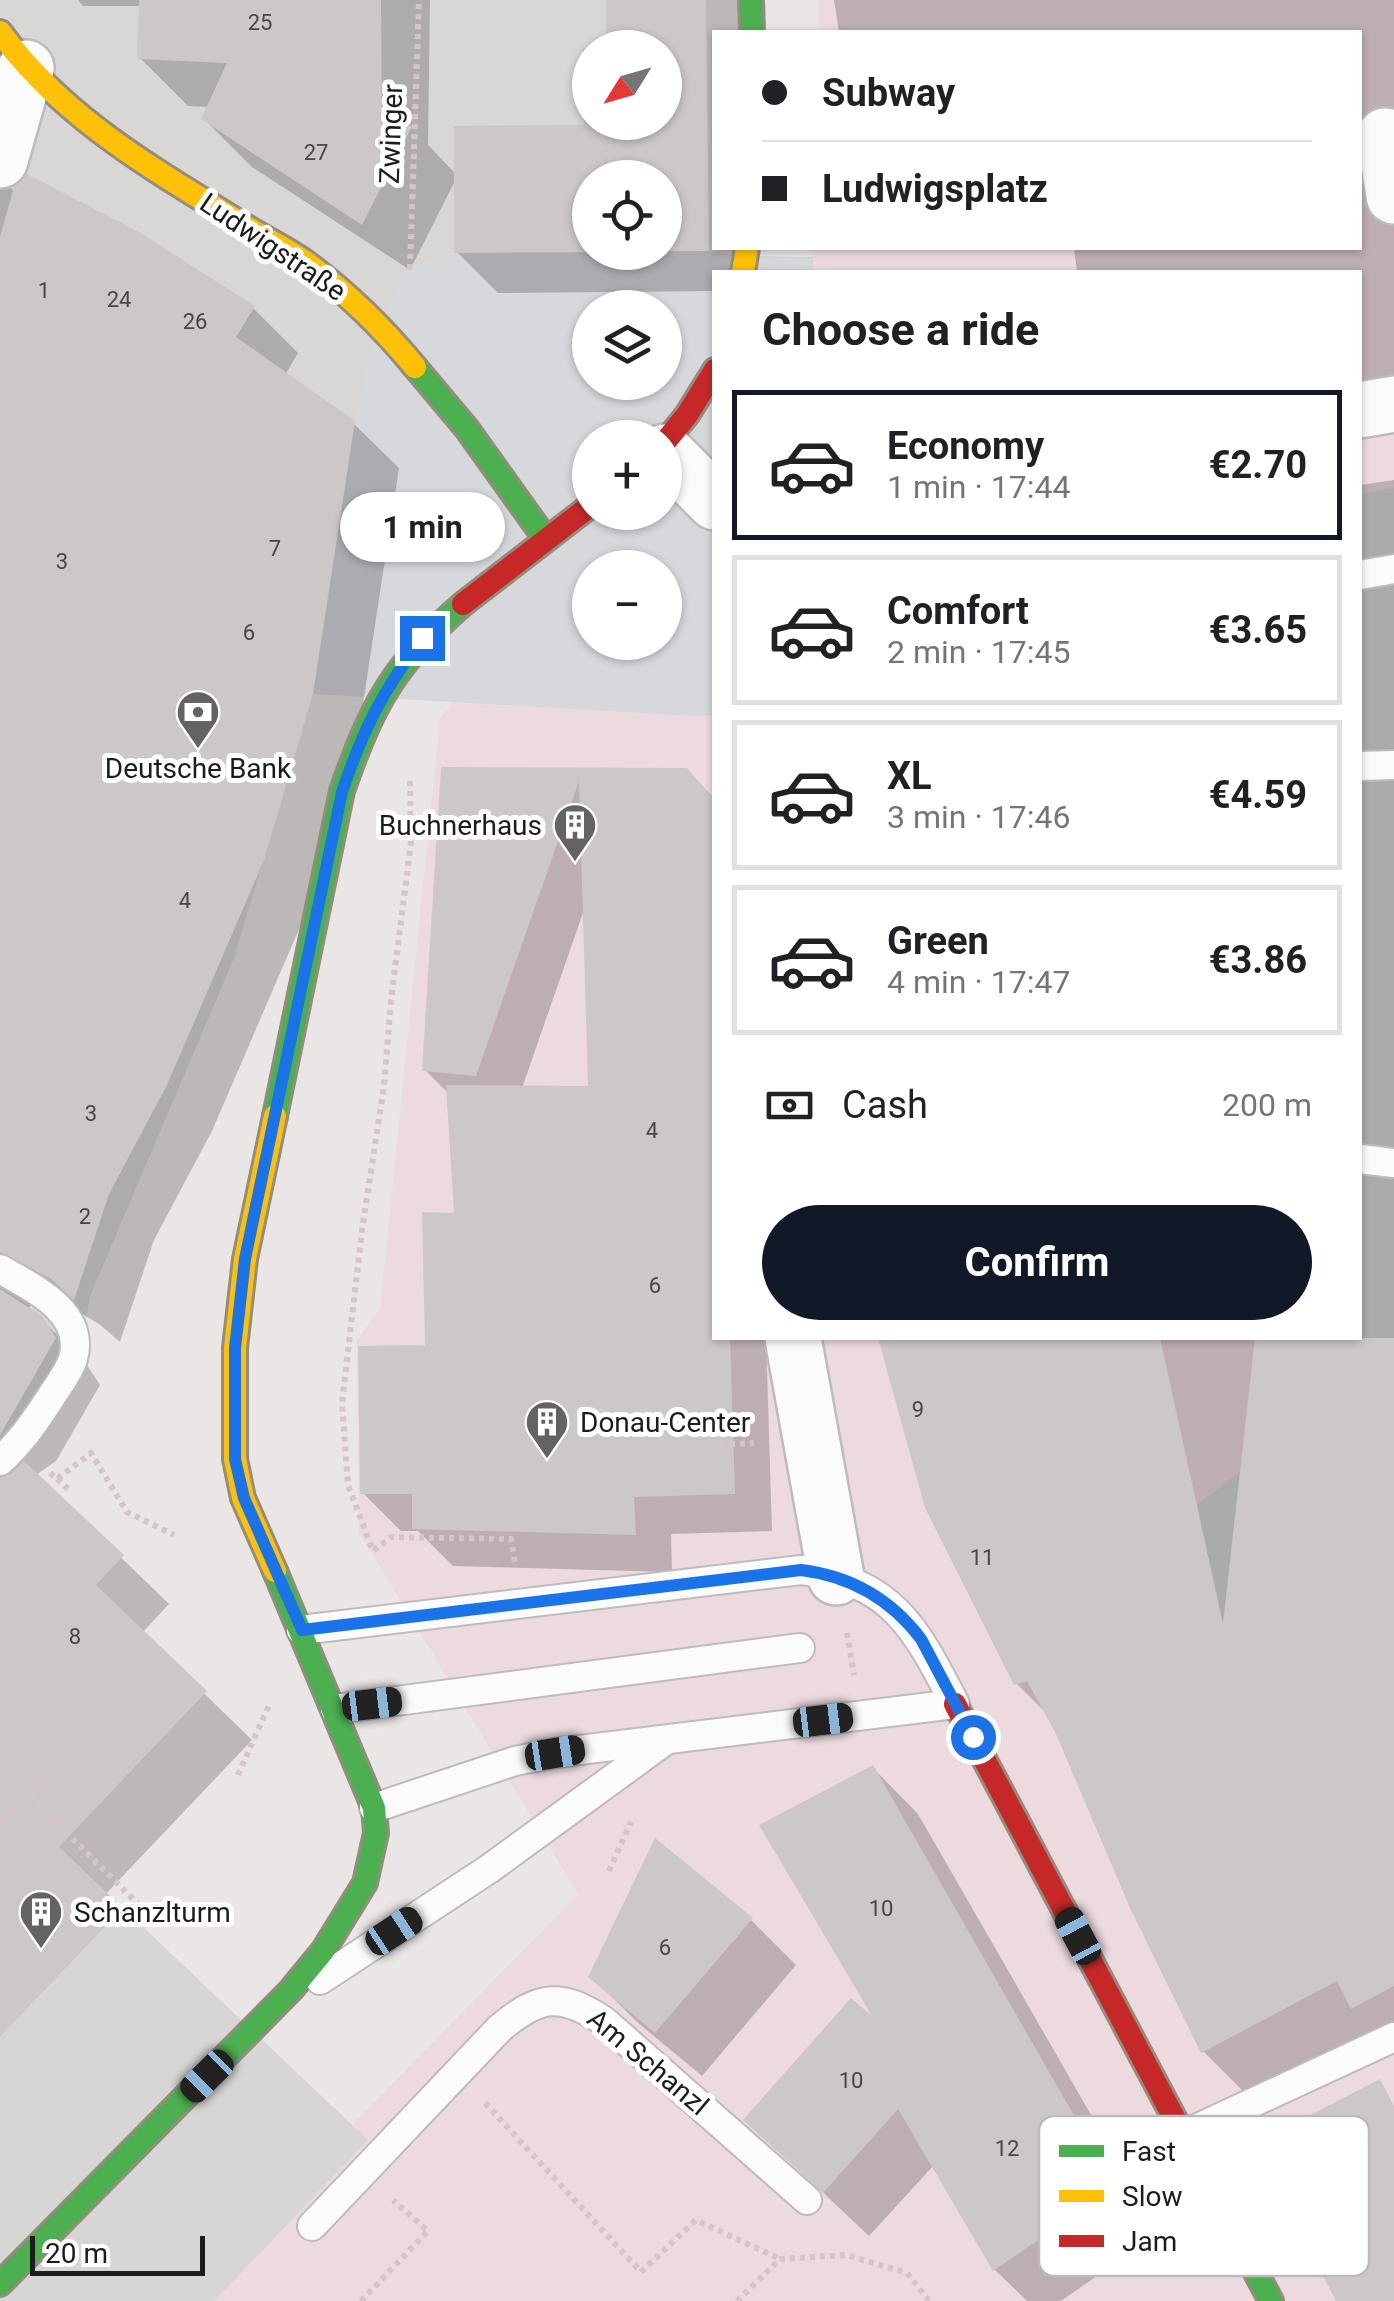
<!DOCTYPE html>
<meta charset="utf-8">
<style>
body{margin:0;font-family:Roboto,sans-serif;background:#f2f2f2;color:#202124;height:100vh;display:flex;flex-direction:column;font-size:38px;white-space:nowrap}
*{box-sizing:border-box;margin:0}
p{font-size:32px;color:#757577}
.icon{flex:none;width:55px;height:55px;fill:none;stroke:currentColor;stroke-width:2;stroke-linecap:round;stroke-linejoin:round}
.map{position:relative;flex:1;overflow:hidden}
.sheet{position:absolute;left:712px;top:270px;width:650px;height:1070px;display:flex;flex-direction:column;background:#fff;border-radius:0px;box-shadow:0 2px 8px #0004}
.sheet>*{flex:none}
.top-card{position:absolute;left:712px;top:30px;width:650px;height:220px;border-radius:0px;box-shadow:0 2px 8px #0004;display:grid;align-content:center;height:220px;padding:0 50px;background:#fff}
.needle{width:65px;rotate:233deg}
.buttons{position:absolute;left:572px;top:30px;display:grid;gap:20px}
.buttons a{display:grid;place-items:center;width:110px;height:110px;border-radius:50%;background:#fff;box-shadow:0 2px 8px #0004;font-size:50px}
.scale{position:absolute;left:30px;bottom:25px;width:175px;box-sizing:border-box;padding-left:10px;border:5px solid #1c1c1c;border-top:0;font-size:28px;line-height:35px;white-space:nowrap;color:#1c1c1c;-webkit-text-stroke:8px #fff;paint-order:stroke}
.end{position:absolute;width:45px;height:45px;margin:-22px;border:12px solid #1a73e8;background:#fff;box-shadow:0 0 0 5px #fff}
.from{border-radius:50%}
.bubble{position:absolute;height:70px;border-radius:35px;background:#fff;box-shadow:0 2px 8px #0004;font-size:32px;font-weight:700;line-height:70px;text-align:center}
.car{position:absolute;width:30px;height:60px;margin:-30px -15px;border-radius:12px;box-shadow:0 0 8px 2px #0007;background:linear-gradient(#222 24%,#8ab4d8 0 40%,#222 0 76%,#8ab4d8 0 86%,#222 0)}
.top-card b{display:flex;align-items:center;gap:35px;height:95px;font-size:38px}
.top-card b+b{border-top:2px solid #e0e0e0}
.top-card i{width:25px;height:25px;background:#202124}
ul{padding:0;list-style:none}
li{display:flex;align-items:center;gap:30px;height:150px;margin:0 20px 15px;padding:0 30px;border:5px solid #e0e0e0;border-radius:0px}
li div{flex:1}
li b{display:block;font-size:38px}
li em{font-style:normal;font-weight:700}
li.current{border-color:#111827}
li>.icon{width:90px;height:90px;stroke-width:1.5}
h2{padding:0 50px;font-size:45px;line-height:120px}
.pay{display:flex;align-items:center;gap:25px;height:110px;padding:0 50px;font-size:38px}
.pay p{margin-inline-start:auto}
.primary-button{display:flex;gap:20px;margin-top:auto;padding:20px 50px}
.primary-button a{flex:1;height:115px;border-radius:60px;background:#111827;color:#fff;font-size:40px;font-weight:700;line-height:115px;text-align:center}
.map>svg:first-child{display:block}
.residential{fill:#d9d7d6;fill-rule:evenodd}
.commercial{fill:#ecdadf}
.parking{fill:#d8d6d6}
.plaza{fill:#d7d8dc;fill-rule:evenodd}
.pier{fill:#d7d6d5}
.shadow{fill:#0003;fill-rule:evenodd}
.building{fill:#cdc8c8}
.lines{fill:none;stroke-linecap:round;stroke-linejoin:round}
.lane-casing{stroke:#bdbcbb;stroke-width:32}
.street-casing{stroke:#bdbcbb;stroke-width:60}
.fast-casing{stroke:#948d7e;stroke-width:28}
.slow-casing{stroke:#948d7e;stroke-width:28}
.jam-casing{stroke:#948d7e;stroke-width:28}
.path{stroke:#d5c5c9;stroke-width:6;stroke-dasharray:5 5;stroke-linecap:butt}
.lane{stroke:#fcfbfb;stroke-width:28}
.street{stroke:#fcfbfb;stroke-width:55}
.fast{stroke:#4caf50;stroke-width:22}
.slow{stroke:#ffc107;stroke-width:22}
.jam{stroke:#c62828;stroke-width:22}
.route{stroke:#1a73e8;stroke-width:12}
.labels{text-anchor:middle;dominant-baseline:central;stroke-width:10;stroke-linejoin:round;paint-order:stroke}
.number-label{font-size:22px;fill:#484747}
.street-label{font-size:28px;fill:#1c1c1c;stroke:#fff}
.poi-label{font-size:28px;fill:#1c1c1c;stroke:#fff;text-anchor:start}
.key{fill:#fff;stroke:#bbb;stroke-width:2.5}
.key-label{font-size:28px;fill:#1c1c1c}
</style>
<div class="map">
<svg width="1394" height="2301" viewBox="0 0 1394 2301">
<rect width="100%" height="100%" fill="#eae6e5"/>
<path class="residential" d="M 0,0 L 698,0 L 709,251 L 665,251 L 665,178 L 590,178 L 590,252 L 454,253 L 410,269 L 355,421 L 313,694 L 234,958 L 90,1296 L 80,1356 L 56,1419 L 0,1471 ZM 590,48 L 665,48 L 665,122 L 590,122 Z"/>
<polygon class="commercial" points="818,0 1394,0 1394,2301 193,2301 219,2261 578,1894 359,1532 357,1340 380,1309 440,719 452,703 715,715 715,1338 1360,1338 1360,272 813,272 813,248 1360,248 1360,32 819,32"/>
<polygon class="parking" points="1394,488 1394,1906 1158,1534 1248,1466 1256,1338 1360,1338 1360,494"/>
<path class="plaza" d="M 709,251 L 746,256 L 813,257 L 813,272 L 715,272 L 715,715 L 693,716 L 313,694 L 355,421 L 377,323 L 410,269 L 454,253 ZM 590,308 L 665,308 L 665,382 L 590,382 ZM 590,438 L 665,438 L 665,512 L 590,512 ZM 590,568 L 665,568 L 665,642 L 590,642 Z"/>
<polygon class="pier" points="123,1908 368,2140 214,2301 0,2301 0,2037"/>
<g class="shadow">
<path d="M 78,0 L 430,0 L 428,145 L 456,174 L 586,127 L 590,51 L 590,122 L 665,122 L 665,48 L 608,0 L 746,0 L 746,32 L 715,32 L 715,248 L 749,248 L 749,272 L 715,272 L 715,291 L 498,293 L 457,252 L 456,179 L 410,270 L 252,167 L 204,119 L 209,107 L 188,106 L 140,58 L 141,6 L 83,6 ZM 590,178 L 665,178 L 665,252 L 590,252 Z"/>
<polygon points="834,0 1394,0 1394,406 1360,410 1360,272 1077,272 1074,248 1360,248 1360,32 839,32"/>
<polygon points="0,171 1,177 13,190 253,308 298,353 285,375 353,423 399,468 357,743 309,906 212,1131 154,1240 120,1342 99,1324 56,1298 38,1298 29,1307 87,1365 100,1385 56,1461 36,1475 169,1604 142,1633 252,1740 81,1920 0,1840"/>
<polygon points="1394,480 1394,2048 1374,2029 1248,2096 1203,2051 1049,1716 1016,1683 895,1398 881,1338 1360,1338 1360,485"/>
<path d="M 443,769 L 686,770 L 715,799 L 715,1338 L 766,1338 L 772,1531 L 671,1534 L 672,1572 L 453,1566 L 418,1531 L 401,1531 L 363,1493 L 428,1348 L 457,1215 L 449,1094 L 425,1070 ZM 584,910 L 590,1088 L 522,1088 Z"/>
<polygon points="873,1768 918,1814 1159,2233 1061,2301 1027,2301 995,2270 934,2165 869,2236 746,2120 880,2025"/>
<polygon points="751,1920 796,1965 702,2076 637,2022 591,1976"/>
</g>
<g class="building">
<polygon points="139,0 381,0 382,126 412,126 362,225 201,119 227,63 137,59"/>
<polygon points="606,0 706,0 709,251 665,251 665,178 590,178 590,252 454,253 454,126 584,125 583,48 590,48 590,122 665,122 665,48 606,48"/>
<polygon points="27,174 139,232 255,306 236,337 355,421 313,694 264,860 167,1085 109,1194 74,1300 51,1279 0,1252 0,237 14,187"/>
<polygon points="441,767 687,768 715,800 715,1338 730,1338 735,1494 634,1497 636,1535 412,1529 412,1494 360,1494 358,1346 425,1345 422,1212 454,1213 446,1085 588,1086 579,781 476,1076 422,1071"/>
<polygon points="0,1289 42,1316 56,1338 0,1435"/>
<polygon points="878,1338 1160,1338 1223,1624 1255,1338 1394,1338 1394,1986 1351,2009 1337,1981 1201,2053 1130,1908 1056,1734 1027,1681 1014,1685 925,1508"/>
<polygon points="24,1461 124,1555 96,1585 207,1691 59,1847 123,1908 0,2037 0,1478 11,1474"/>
<polygon points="873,1765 1115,2187 993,2271 898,2109 823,2193 743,2120 851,1998 872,2016 759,1825"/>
<polygon points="655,1838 753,1918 655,2033 588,1977"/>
<polygon points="1380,2079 1394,2106 1394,2301 1336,2301 1254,2144"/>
</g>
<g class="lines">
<g class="lane-casing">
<g id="lane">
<polyline points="1360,575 1394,569"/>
<polyline points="1360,766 1394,765"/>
<polyline points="1360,1159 1394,1163"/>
<path d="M 0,1269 C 33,1288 86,1312 73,1359 C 68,1374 57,1387 49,1400 C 34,1423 20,1443 0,1461"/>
<path d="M 301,1630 L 801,1570 C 893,1581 916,1629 955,1704 L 555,1753 L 515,1761 L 374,1808"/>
<polyline points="335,1709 800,1648"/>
<polyline points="320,1980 489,1869 666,1740"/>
<polyline points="1183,2135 1394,2037"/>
<path d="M 312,2226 L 499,2029 C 539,1995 560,1992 604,2021 L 807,2200"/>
</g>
</g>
<g class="street-casing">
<g id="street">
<polyline points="1385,136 1394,196"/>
<polyline points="0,160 26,68"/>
<polyline points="1360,410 1394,404"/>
<polyline points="665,452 715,502"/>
<polyline points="793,1338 836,1577"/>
</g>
</g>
<g class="fast-casing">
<g id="fast">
<polyline points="751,0 752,32"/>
<polyline points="415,367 467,429 545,538"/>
<path d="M 275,1116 L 342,791 C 372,705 393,665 463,604"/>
<polyline points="1181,2131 1271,2301"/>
<polyline points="0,2284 291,1990 323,1951 365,1883 376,1833 374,1808 275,1571"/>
</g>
</g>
<g class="slow-casing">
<g id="slow">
<path d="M 0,32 C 63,119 155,170 245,226 C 264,238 285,248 304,261 C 345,291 383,328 415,367"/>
<polyline points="743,272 747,248"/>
<polyline points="275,1116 245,1259 235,1348 235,1459 243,1498 275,1571"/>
</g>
</g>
<g class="jam-casing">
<g id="jam">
<polyline points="665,442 687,415 715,370"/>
<polyline points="463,604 590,506"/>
<polyline points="955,1704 1181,2131"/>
</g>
</g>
<g class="path">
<polyline points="410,269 419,0"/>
<polyline points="410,781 411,842 391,1000 384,1086 362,1230 342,1403 348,1485 373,1551 391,1537 511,1539 515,1563"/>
<polyline points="720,1445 754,1443"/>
<polyline points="50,1473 57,1479 91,1453 127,1512 174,1535"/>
<polyline points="57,1479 68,1489"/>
<polyline points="847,1633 854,1675"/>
<polyline points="238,1775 269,1705"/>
<polyline points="42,1782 29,1795 146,1912"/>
<polyline points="0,1825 29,1795"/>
<polyline points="609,1871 631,1822"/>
<polyline points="485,2103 641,2272 696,2220 780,2259"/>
<polyline points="361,2301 428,2231 393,2200"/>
<polyline points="737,2301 780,2259 846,2255 907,2273 929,2301"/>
</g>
<use href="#lane" class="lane"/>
<use href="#street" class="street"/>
<use href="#fast" class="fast"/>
<use href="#slow" class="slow"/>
<use href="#jam" class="jam"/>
</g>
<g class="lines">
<path class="route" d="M 422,638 C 382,693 364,727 342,792 L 245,1259 L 235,1348 L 235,1459 L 244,1498 L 302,1630 L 801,1570 C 851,1576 890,1598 921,1639 L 973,1737"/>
</g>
<defs>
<g id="bank-pin" transform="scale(2.25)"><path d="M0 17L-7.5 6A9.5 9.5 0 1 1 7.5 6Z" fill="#646362" stroke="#fff"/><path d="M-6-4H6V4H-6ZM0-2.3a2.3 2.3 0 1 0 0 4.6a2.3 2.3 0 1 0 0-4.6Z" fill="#fff"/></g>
<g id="building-pin" transform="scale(2.25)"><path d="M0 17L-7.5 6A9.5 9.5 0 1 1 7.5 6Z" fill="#646362" stroke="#fff"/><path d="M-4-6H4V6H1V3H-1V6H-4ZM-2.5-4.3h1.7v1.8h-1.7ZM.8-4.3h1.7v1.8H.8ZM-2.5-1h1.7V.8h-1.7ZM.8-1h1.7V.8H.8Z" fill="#fff"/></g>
</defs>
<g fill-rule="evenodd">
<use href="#bank-pin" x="198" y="712"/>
<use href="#building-pin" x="575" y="825"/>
<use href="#building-pin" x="547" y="1422"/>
<use href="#building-pin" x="41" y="1912"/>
</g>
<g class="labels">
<g class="number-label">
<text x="260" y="22">25</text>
<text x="316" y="152">27</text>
<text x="44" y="290">1</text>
<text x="119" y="299">24</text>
<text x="195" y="321">26</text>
<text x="275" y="548">7</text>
<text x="62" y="561">3</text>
<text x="249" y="632">6</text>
<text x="185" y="900">4</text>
<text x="91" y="1113">3</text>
<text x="652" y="1130">4</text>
<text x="85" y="1216">2</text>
<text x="655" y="1285">6</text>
<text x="918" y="1409">9</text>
<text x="982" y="1557">11</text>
<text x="75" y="1636">8</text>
<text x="881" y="1908">10</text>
<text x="665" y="1947">6</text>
<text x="851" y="2080">10</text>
<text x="1007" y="2148">12</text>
</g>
<g class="street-label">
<text transform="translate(391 134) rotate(-88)">Zwinger</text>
<text transform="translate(273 247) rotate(34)">Ludwigstraße</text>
<text transform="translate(648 2062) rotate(40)">Am Schanzl</text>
</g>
<g class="poi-label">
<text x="198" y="768" text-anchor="middle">Deutsche Bank</text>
<text x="542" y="825" text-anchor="end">Buchnerhaus</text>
<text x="580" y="1422">Donau-Center</text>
<text x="74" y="1912">Schanzlturm</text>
</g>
</g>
<rect x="1039" y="2116" width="330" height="160" rx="15" class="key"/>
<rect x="1059" y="2145" width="45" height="12" fill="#4caf50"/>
<rect x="1059" y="2190" width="45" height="12" fill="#ffc107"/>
<rect x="1059" y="2235" width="45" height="12" fill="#c62828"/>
<g class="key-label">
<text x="1122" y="2161">Fast</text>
<text x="1122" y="2206">Slow</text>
<text x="1122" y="2251">Jam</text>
</g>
</svg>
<div class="buttons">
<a><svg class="needle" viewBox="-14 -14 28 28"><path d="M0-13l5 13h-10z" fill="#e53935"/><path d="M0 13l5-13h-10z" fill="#757577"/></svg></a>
<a><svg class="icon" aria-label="locate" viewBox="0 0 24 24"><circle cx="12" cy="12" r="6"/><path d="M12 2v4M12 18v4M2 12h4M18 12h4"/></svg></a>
<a><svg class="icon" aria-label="layers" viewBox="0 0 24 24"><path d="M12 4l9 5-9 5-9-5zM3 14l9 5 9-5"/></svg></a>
<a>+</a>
<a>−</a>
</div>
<div class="scale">20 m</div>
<i class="end from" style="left:973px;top:1737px"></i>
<i class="end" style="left:422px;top:638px"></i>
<div class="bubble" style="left:340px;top:492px;width:165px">1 min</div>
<i class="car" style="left:372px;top:1704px;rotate:83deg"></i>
<i class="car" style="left:823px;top:1720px;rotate:83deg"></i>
<i class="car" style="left:555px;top:1753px;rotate:81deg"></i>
<i class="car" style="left:394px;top:1931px;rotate:57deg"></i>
<i class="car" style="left:1078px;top:1936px;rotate:332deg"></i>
<i class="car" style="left:207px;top:2076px;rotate:225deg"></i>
<div class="top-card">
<b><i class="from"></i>Subway</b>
<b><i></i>Ludwigsplatz</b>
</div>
<section class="sheet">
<h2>Choose a ride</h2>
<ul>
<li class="current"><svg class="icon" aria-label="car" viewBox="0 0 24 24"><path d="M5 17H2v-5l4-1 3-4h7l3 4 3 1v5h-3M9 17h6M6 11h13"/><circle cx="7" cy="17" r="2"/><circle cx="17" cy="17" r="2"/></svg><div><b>Economy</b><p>1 min · 17:44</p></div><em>€2.70</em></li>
<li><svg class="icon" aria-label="car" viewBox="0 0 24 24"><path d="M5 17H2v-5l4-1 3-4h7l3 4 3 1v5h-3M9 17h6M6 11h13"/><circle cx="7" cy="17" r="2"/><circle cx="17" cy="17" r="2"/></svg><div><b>Comfort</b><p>2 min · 17:45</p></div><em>€3.65</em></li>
<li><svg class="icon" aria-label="car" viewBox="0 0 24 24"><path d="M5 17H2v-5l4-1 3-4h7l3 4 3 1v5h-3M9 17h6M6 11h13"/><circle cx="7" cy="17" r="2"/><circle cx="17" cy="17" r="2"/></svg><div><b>XL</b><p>3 min · 17:46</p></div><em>€4.59</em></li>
<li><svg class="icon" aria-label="car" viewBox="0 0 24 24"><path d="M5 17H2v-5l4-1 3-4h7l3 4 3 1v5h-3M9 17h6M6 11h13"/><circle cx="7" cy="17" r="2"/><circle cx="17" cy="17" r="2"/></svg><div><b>Green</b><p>4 min · 17:47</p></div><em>€3.86</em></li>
</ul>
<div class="pay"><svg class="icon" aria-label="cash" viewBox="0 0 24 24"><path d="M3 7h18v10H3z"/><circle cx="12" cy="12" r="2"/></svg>Cash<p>200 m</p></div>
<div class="primary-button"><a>Confirm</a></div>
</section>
</div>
